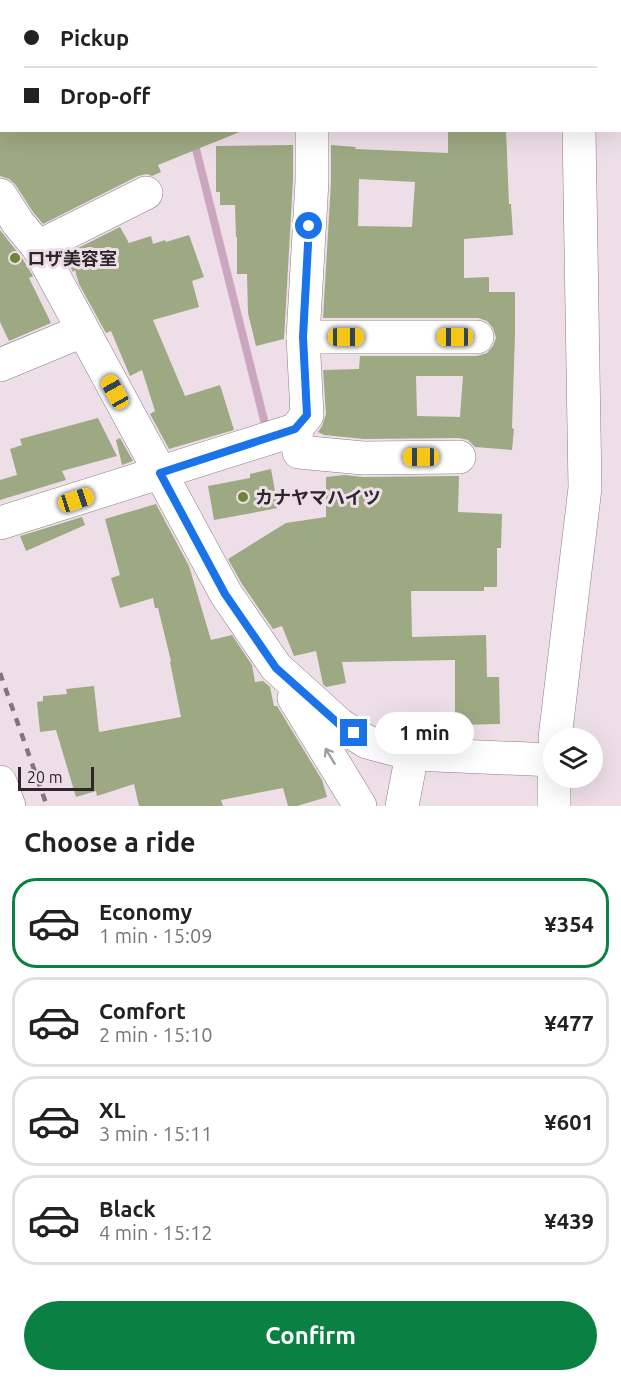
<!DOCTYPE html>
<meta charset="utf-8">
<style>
body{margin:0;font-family:Ubuntu,"Noto Sans JP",sans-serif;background:#f2f2f2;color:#222;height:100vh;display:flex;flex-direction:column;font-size:22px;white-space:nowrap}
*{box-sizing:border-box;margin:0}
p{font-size:20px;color:#767676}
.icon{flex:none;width:33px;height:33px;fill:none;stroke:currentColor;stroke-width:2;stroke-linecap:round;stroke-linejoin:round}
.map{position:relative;height:806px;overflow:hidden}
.details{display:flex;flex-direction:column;background:#fff;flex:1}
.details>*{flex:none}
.banner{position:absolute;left:0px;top:0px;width:621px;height:132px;box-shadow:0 6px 24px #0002;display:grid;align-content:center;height:132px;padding:0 24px;background:#fff}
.tools{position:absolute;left:543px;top:728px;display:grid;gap:12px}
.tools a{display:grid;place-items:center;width:60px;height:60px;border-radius:50%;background:#fff;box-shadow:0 6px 24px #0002;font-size:30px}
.scale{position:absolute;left:18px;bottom:15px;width:76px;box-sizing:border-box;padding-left:6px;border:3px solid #2d272b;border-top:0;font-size:16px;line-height:21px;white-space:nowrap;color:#2d272b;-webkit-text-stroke:4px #eedee8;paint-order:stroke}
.end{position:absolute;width:27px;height:27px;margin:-14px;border:8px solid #1a73e8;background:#fff;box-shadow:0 0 0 3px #fff}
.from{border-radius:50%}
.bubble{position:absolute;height:42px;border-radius:21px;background:#fff;box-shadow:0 6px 24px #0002;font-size:20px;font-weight:700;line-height:42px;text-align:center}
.car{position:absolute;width:18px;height:36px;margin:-18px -9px;border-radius:8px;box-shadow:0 0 4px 2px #0007;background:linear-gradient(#f5c518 24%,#345 0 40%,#f5c518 0 76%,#345 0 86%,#f5c518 0)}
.banner b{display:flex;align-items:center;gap:21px;height:57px;font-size:22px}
.banner b+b{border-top:2px solid #e0e0e0}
.banner i{width:15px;height:15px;background:#222}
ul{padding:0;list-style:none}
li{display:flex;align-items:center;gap:18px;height:90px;margin:0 12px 9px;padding:0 12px;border:3px solid #e0e0e0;border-radius:24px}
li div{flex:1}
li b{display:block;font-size:22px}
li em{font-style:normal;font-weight:700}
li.selected{border-color:#0b8043}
li>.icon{width:54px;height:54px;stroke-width:1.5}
h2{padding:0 24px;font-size:27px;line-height:72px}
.cta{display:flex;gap:12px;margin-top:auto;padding:12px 24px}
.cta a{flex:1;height:69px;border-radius:36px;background:#0b8043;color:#fff;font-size:24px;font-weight:700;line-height:69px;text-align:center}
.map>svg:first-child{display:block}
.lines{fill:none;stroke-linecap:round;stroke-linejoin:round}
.stream{stroke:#cca5be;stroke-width:8}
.building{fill:#9da982;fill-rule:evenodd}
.minor-casing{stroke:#8a7c85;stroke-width:34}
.minor{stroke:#fff;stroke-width:33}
.rail{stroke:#80767d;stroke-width:4.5;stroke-dasharray:8 8;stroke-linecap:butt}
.oneway{stroke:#a09ea0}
.route{stroke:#1a73e8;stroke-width:8}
.poi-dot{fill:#6f8536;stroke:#eedee8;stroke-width:2}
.labels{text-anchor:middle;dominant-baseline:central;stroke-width:6;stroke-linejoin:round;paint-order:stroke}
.poi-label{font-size:18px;font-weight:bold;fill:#2d272b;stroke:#eedee8;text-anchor:start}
</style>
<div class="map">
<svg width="621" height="806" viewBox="0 0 621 806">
<rect width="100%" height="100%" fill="#eedee8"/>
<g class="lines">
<g class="stream">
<polyline points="181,0 181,2"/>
<polyline points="194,141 267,432"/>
</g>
</g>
<g class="building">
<polygon points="0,130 242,130 242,131 158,165 161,172 152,176 147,174 138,176 43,224 33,212 15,184 9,179 0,176"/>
<path d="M 448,130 L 506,130 L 509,204 L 511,204 L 513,235 L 464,239 L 464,278 L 489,277 L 489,292 L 515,292 L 515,334 L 512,428 L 514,429 L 512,450 L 475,447 L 468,440 L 459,438 L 364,439 L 324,435 L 318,432 L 322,426 L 326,414 L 323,370 L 359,369 L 360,356 L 477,356 L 487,353 L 493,346 L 496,338 L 493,328 L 487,321 L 478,318 L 323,318 L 331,182 L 331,145 L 356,147 L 355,149 L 448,153 ZM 359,179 L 415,182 L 412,227 L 358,226 ZM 416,376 L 463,376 L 460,417 L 417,416 Z"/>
<polygon points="293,145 293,180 284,339 256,346 248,313 247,274 237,274 237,237 236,237 235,205 220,205 220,192 216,192 216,146"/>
<polygon points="120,227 129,243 151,236 153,244 165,240 166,242 189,235 204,277 192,281 199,307 153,320 185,396 220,385 234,430 169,449 150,414 155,411 142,370 130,376 111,331 106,333 79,284 75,270 73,272 64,255"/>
<polygon points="0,230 22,258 33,276 29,278 51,323 9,341 0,322"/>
<polygon points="98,418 117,456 62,471 66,480 0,500 0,480 17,475 10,449 22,445 20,439"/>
<polygon points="120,438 133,461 122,465 116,440"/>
<polygon points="271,469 278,508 214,520 208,486 250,478 250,474"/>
<polygon points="345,475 363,477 459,476 458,512 502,514 501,548 497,548 497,587 484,587 484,591 411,591 412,637 486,635 487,677 499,677 500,724 455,725 455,660 342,662 346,683 326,687 323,684 316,651 294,656 282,626 273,629 242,584 228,559 286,523 326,517 326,477"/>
<polygon points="156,504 189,566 211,640 232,635 252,665 255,682 263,681 270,687 274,706 277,706 322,780 327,797 297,806 288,806 283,788 221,800 223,806 139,806 134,784 97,796 96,791 76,797 56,730 40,732 37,702 43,701 43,696 67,694 66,689 94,686 99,732 181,717 170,662 171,661 158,608 155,608 153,598 120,608 111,578 120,575 105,519"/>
<polygon points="82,517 85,525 26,551 20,536"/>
</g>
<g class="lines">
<g class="minor-casing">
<g id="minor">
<polyline points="577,0 577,2"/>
<polyline points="314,2 314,0"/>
<polyline points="0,92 2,92"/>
<polyline points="0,195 18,223 38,247 226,594 276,667 340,725 367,742 412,754 553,760"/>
<polyline points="38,247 146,193"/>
<polyline points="303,337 477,337"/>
<polyline points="0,365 82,331"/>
<polyline points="295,430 299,452 363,458 459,457"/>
<polyline points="0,523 295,430 307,415 303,337 312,181 312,130"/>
<polyline points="294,698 360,806"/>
<polyline points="555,738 585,488 579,130"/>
<polyline points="554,753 554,806"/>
<polyline points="0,782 9,806"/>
<polyline points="402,806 412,754"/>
</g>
</g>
<use href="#minor" class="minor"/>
<polyline class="rail" points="0,673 47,806"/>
</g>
<defs><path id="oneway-shaft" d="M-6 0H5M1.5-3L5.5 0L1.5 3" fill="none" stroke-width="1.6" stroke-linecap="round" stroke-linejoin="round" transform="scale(1.5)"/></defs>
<use class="oneway" href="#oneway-shaft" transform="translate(330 756) rotate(-121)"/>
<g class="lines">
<polyline class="route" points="309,226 303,337 307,415 295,429 160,473 225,594 276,668 340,725 354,733"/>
</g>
<g class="poi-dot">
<circle cx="15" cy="258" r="6"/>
<circle cx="243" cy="497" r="6"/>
</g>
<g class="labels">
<g class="poi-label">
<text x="27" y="258">ロザ美容室</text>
<text x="255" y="497">カナヤマハイツ</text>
</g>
</g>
</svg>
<div class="tools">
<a><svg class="icon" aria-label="layers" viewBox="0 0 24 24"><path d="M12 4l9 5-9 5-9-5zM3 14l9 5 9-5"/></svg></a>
</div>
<div class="scale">20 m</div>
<i class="end from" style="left:309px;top:226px"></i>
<i class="end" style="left:354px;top:733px"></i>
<div class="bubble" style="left:375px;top:712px;width:99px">1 min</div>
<i class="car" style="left:346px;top:337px;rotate:90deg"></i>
<i class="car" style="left:455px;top:337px;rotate:270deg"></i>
<i class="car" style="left:115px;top:392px;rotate:331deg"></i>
<i class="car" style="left:421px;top:457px;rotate:270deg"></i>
<i class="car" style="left:76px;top:500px;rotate:72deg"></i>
<div class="banner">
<b><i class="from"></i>Pickup</b>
<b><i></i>Drop-off</b>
</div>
</div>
<section class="details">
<h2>Choose a ride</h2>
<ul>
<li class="selected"><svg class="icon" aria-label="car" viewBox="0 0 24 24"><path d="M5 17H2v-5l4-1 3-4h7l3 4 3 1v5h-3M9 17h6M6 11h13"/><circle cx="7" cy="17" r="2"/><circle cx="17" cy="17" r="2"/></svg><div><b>Economy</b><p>1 min · 15:09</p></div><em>¥354</em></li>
<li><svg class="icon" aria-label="car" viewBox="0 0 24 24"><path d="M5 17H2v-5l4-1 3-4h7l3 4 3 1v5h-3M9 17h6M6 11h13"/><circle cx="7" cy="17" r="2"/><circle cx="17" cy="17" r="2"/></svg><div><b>Comfort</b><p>2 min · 15:10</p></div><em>¥477</em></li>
<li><svg class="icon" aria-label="car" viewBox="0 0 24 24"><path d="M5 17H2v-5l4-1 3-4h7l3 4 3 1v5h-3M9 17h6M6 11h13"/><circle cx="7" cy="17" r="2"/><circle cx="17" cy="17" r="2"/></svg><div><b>XL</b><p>3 min · 15:11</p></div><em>¥601</em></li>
<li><svg class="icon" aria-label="car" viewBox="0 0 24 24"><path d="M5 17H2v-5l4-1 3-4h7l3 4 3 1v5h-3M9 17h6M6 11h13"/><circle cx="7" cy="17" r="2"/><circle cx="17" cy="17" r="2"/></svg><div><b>Black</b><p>4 min · 15:12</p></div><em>¥439</em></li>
</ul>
<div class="cta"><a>Confirm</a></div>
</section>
